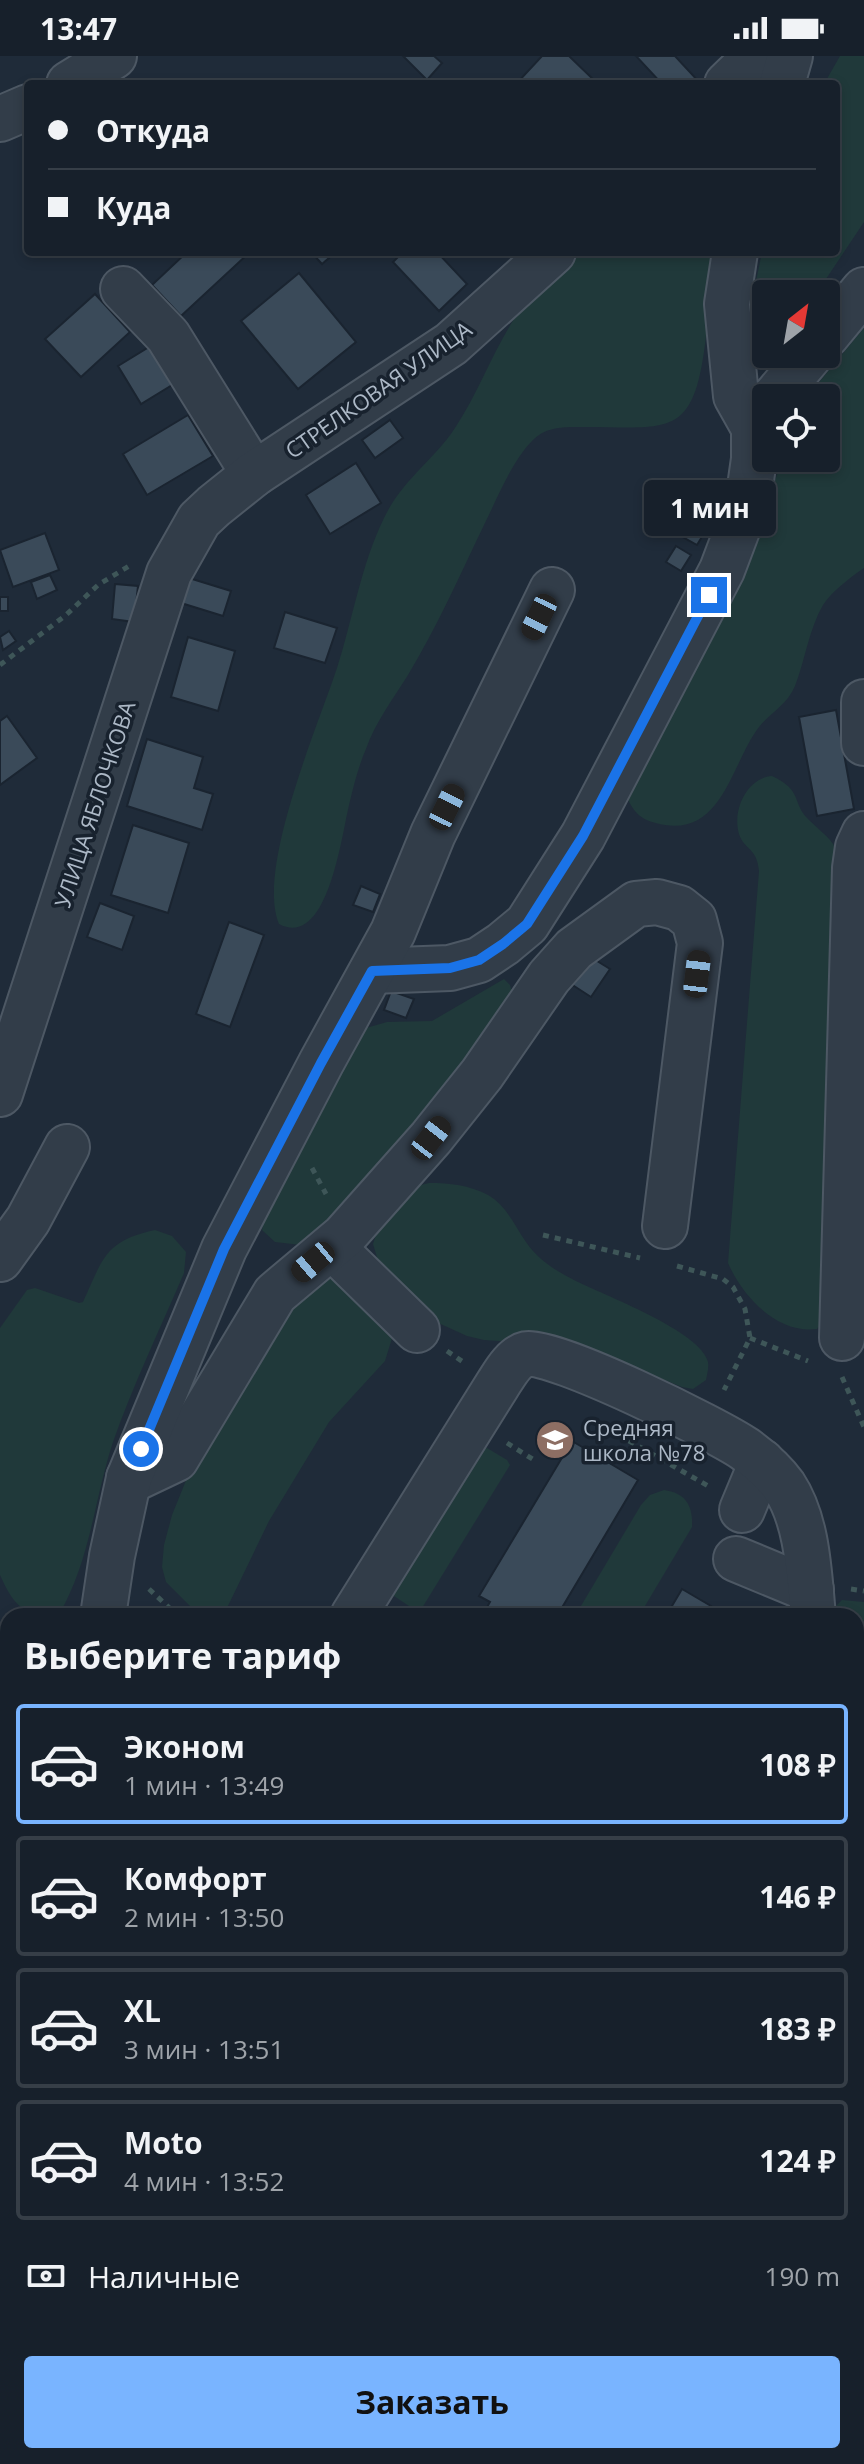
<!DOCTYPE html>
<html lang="ru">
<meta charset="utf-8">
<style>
body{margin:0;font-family:"Open Sans",sans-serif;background:#202833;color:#f1f3f6;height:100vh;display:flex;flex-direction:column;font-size:30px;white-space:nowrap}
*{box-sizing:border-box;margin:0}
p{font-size:26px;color:#9ea3a9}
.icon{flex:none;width:44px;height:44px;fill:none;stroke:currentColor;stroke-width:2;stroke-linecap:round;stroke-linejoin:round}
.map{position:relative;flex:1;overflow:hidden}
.side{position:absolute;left:0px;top:1552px;width:864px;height:856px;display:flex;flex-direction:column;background:#17202b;border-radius:24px 24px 0 0;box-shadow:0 4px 12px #0003,0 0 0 2px #363e47}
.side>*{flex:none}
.banner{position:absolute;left:24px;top:24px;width:816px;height:176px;border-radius:8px;box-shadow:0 4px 12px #0003,0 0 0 2px #363e47;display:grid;align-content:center;height:176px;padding:0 24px;background:#17202b}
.needle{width:52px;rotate:31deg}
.fabs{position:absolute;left:752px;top:224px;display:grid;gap:16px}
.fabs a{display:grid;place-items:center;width:88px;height:88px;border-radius:8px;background:#17202b;box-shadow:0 4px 12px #0003,0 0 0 2px #363e47;font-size:40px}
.end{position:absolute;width:36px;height:36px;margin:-18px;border:10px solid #1a73e8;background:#fff;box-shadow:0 0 0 4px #fff}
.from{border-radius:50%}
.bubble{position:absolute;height:56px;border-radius:8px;background:#17202b;box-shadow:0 4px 12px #0003,0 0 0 2px #363e47;font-size:26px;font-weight:700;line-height:56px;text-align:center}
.car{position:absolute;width:24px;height:48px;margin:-24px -12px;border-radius:10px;box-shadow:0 0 6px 2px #0007;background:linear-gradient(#222 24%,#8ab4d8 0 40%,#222 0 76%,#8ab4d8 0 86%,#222 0)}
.banner b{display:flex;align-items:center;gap:28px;height:76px;font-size:30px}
.banner b+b{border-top:2px solid #363e47}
.banner i{width:20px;height:20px;background:#f1f3f6}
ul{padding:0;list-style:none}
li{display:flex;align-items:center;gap:24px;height:120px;margin:0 16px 12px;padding:0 8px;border:4px solid #363e47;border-radius:8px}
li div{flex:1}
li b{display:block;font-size:30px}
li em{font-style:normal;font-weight:700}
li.on{border-color:#79b4ff}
li>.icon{width:72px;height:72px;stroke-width:1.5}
h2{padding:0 24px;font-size:36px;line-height:96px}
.pay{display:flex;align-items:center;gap:20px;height:88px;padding:0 24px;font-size:30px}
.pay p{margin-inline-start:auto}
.cta{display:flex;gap:16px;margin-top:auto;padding:16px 24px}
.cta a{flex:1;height:92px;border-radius:8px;background:#79b4ff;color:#111;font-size:32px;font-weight:700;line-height:92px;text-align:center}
.status{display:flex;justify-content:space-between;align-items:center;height:56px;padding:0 40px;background:#17202b;direction:ltr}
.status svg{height:22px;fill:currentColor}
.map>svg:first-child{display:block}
.green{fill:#20393a}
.building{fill:#3a4a59;stroke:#1a2430;stroke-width:2}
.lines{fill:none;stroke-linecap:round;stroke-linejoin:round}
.minor-casing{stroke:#4d5864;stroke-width:48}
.major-casing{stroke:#3c4653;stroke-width:48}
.path{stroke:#3e5658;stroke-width:5;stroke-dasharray:6 6;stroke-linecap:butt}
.minor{stroke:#323d49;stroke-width:44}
.major{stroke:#505c6a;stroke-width:44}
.route{stroke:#1a73e8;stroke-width:10}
.labels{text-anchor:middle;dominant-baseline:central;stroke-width:7;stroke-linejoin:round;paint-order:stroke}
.street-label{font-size:22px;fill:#acb8c6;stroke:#18222e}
.poi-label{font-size:22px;fill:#acb8c6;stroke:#18222e;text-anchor:start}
</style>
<div class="status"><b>13:47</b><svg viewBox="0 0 49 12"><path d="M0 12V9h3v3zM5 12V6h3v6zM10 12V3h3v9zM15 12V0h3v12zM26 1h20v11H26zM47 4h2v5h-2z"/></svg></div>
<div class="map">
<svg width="864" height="2408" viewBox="0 0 864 2408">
<rect width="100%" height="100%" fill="#1f2b39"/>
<g class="green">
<polygon points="840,0 864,0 864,166 816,238 766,238 766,266 753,240 762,196 836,196 836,28 824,28"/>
<path d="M 580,196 L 715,196 C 717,223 710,253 706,280 C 694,387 669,370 576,371 C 560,371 544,372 532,385 C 512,405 497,443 484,469 C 460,519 437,571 408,619 C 393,643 375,667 366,693 C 359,709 354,728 350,745 C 342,775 329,894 279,868 C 256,813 318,670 337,612 C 353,562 361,509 384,462 C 402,424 434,404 455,372 C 481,333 495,288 523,250 C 538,230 561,213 580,196 Z"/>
<path d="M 864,272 L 864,512 C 851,521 832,535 823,549 C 809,573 805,604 795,630 C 787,649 771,656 759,671 C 732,706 723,778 665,769 C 641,765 634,758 625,737 L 753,486 L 778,416 L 778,402 L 826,402 L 826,342 L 806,342 Z"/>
<path d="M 772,720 C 804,735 791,747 809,764 C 821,776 833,783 839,799 L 826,1262 L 817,1273 C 777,1278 743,1241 728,1207 L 759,815 C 757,791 744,794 739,778 C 732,754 747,722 772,720 Z"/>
<polygon points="504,923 510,929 513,939 467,1007 329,1168 301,1189 275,1186 262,1174 266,1155 347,989 366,972 387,966 432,965"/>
<path d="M 429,1127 C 450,1127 469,1129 488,1139 C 507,1150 514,1169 526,1186 C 537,1203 556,1215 574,1224 C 603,1239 701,1275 708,1306 C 709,1312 707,1318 706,1324 L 693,1333 L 682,1331 L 582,1291 L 484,1284 L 467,1280 L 434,1265 L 380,1211 L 373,1188 L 379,1170 L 413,1131 Z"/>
<path d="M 155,1174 L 172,1180 L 186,1196 L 184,1217 C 160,1273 133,1329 113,1386 C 94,1444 90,1507 58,1560 C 23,1560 14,1550 0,1519 L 0,1272 L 27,1234 L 35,1232 L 79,1247 L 83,1246 C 103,1203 104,1185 155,1174 Z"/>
<polygon points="321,1219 333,1222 393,1279 385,1305 329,1366 269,1465 226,1554 222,1560 200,1560 166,1526 162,1511 164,1489 172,1459 189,1417 291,1252"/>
<polygon points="487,1392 507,1404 510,1409 422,1552 415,1554 394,1540 392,1535 481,1393"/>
<path d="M 664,1434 C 686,1437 693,1450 692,1471 L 639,1560 L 575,1560 L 641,1449 L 650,1439 Z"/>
<polygon points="842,1544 864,1546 864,1656 856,1669 856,1560 835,1560 836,1550"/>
<polygon points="0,1789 8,1810 8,2030 0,2030"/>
<polygon points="864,1801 864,2168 856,2181 856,1804"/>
<polygon points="8,2400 94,2400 88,2408 2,2408"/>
<path d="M 676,2400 L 783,2400 C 764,2408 696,2408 676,2400 Z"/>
</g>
<g class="building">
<polygon points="403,0 434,0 442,7 427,24"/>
<polygon points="542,0 569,0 598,28 516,28"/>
<polygon points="636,0 675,0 701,28 662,28"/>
<polygon points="187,196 250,196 181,260 152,229"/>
<polygon points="311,196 336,196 322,208"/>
<polygon points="403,196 437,196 467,228 439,255 393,206"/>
<polygon points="299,217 356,286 298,333 241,265"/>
<polygon points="95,238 130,276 81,321 45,283"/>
<polygon points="154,288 177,326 141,348 118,310"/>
<polygon points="188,359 213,400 147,439 123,398"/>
<polygon points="390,364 403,382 375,402 362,384"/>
<polygon points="356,407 381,447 330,478 306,439"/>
<polygon points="697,452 714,461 697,489 681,480"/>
<polygon points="45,477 59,514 13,531 0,494"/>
<polygon points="676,490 691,499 681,515 666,506"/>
<polygon points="50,519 57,534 37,543 31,526"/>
<polygon points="189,522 231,535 223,560 181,547"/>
<polygon points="115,528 138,530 134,566 112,563"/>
<rect x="0" y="541" width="8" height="14"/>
<polygon points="285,556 337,572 325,607 274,592"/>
<polygon points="9,575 16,585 3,594 0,581"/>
<polygon points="188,581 235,595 218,655 171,641"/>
<polygon points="836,654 854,753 817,760 799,661"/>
<polygon points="7,660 37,702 0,729 0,665"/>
<polygon points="147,683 203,701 194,732 213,738 202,774 127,750"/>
<polygon points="133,769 189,787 168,857 111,839"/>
<polygon points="361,830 380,838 373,856 353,849"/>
<polygon points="100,847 134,860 122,894 87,881"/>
<polygon points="229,866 264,879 230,971 196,958"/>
<polygon points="589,900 610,913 591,941 571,928"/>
<polygon points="391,935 414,943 406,962 384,954"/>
<polygon points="572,1385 638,1424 557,1560 482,1560 490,1546 479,1540"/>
<polygon points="682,1533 728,1560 666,1560"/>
<polygon points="177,2400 251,2400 246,2408 172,2408"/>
<polygon points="271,2400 293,2400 305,2407 266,2408"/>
<polygon points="373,2400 412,2400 408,2408 369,2408"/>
<polygon points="583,2400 616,2400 611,2408 596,2408"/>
</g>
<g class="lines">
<g class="minor-casing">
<g id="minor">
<polyline points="69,28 114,0"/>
<polyline points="727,28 756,0"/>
<polyline points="782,28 790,0"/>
<polyline points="0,63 28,51"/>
<polyline points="123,233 168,280 254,418"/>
<polyline points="826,280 864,234"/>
<polyline points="774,342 811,298"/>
<polyline points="864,646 864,687"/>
<polyline points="372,915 450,912 479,904 503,888 527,868 583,780 722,514 748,445 754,403 754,372 736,340 727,248 735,196"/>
<polyline points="0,1038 169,517 199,464 214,450 254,418 451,288 553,196"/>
<polyline points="332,1191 417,1274"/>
<polyline points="0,1203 28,1164 67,1091"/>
<polyline points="842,1282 855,812 858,791 864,778"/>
<polyline points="129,1422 136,1422 176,1403 275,1238 344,1180 431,1082 482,1018 549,921 574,893 636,848 657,846 679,852 694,864 700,887 665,1170"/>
<polyline points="742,1454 762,1406"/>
<polyline points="736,1503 811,1534"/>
<polyline points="103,1560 112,1500 129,1422 224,1193 321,1007 393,876 433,778 552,534"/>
<path d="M 353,1560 L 498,1328 C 505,1317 514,1301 527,1298 C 553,1293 718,1374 745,1393 C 759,1403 774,1416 784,1430 C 808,1466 809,1519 813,1560"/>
<polyline points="0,2183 8,2186"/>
<polyline points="128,2408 133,2400"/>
<polyline points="453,2408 465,2400"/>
</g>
</g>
<g class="major-casing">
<g id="major">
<polyline points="0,1640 8,1661"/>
<polyline points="0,2391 8,2383"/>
</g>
</g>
<g class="path">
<polyline points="0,609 66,559 98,529 129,510"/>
<polyline points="312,1112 326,1138"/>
<polyline points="543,1179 640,1202"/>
<polyline points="677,1210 723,1223 733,1231 745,1253 750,1282 724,1334"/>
<polyline points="750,1282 808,1305"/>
<polyline points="447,1295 466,1308"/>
<polyline points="842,1321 864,1371"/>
<polyline points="608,1373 710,1431"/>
<polyline points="507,1387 534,1404"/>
<polyline points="149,1533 178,1560"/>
<polyline points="851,1533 864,1535"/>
<polyline points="0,1582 8,1581"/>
<polyline points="0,1734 8,1754"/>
<polyline points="856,1734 864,1721"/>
<polyline points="0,2286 8,2292"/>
<polyline points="0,2309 8,2300"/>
<polyline points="856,2340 864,2331"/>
<polyline points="856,2395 864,2391"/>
<polyline points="48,2400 50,2408"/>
<polyline points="646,2400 648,2408"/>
<polyline points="735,2400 749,2408"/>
<polyline points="789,2408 797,2400"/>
<polyline points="828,2408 847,2400"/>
</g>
<use href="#minor" class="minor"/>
<use href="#major" class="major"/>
</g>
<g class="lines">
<polyline class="route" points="141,1393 224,1193 321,1007 372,915 450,912 479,904 503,888 527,868 583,780 709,539"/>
</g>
<defs>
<g id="school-disc" transform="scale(2)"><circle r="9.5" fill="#8d6e63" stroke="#18222e"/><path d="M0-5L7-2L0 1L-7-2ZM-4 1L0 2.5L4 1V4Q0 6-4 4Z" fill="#fff"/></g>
</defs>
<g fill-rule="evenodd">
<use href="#school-disc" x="555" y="1384"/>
</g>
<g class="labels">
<g class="street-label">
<text transform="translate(378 333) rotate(-35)">СТРЕЛКОВАЯ УЛИЦА</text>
<text transform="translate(94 748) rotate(-72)">УЛИЦА ЯБЛОЧКОВА</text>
</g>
<g class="poi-label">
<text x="583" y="1371">Средняя<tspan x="583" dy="25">школа №78</tspan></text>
</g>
</g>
</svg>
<div class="fabs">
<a><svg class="needle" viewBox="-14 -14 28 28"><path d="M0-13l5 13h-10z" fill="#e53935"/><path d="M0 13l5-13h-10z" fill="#9ea3a9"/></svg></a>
<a><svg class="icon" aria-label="locate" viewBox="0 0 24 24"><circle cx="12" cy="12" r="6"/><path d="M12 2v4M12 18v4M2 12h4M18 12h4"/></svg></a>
</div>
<i class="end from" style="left:141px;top:1393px"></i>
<i class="end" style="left:709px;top:539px"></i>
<div class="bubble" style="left:644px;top:424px;width:132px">1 мин</div>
<i class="car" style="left:539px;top:561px;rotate:206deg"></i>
<i class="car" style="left:447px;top:751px;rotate:26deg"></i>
<i class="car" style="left:697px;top:918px;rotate:7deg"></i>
<i class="car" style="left:431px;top:1082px;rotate:38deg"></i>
<i class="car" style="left:313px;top:1206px;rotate:230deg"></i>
<div class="banner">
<b><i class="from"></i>Откуда</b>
<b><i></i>Куда</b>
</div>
<section class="side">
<h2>Выберите тариф</h2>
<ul>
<li class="on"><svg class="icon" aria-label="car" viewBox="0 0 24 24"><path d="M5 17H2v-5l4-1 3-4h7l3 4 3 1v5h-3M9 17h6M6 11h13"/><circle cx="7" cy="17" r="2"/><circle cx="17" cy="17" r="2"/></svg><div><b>Эконом</b><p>1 мин · 13:49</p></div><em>108 ₽</em></li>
<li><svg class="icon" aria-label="car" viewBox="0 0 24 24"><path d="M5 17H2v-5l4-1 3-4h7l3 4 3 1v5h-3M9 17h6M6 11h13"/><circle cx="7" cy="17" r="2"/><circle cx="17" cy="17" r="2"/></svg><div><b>Комфорт</b><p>2 мин · 13:50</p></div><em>146 ₽</em></li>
<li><svg class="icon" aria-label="car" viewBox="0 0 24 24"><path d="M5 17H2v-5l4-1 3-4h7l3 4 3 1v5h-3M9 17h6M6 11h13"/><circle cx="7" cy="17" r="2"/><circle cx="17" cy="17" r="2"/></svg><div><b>XL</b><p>3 мин · 13:51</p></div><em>183 ₽</em></li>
<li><svg class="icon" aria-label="car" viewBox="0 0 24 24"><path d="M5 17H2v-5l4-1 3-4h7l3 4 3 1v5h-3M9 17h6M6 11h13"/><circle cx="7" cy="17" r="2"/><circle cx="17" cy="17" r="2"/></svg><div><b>Moto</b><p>4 мин · 13:52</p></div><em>124 ₽</em></li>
</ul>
<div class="pay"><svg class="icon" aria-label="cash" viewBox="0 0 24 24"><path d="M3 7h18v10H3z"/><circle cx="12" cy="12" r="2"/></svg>Наличные<p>190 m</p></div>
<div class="cta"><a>Заказать</a></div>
</section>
</div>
